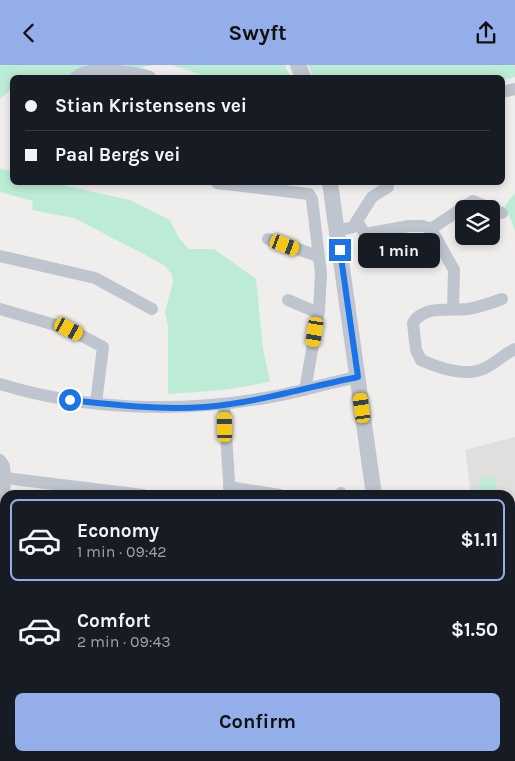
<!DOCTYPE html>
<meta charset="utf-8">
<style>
body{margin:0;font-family:Karla,sans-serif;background:#20242c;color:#f1f3f6;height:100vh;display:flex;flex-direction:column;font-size:19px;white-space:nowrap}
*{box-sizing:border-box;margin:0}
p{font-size:16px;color:#9ea1a6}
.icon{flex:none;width:28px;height:28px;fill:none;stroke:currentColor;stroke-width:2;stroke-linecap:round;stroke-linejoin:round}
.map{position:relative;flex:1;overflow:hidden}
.panel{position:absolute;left:0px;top:425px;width:515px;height:271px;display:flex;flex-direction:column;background:#171b24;border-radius:15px 15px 0 0;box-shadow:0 2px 8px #0003}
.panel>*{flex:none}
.banner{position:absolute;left:10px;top:10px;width:495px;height:110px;border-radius:8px;box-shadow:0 2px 8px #0003;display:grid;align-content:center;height:110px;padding:0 15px;background:#171b24}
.buttons{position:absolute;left:455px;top:135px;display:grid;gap:10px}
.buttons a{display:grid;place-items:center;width:45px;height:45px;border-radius:8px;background:#171b24;box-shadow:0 2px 8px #0003;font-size:25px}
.end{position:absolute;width:22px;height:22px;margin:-11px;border:6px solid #1a73e8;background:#fff;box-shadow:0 0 0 2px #fff}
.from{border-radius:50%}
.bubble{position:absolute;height:35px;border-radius:8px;background:#171b24;box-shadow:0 2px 8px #0003;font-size:16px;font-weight:700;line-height:35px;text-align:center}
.car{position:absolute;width:15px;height:30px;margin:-15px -8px;border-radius:6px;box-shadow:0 0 4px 1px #0007;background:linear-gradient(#f5c518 24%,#345 0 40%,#f5c518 0 76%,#345 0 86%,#f5c518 0)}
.banner b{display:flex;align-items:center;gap:18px;height:48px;font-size:19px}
.banner b+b{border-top:1px solid #363941}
.banner i{width:12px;height:12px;background:#f1f3f6}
ul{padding:9px 0 0;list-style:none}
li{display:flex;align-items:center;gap:15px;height:82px;margin:0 10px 8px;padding:0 5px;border:2px solid transparent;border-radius:8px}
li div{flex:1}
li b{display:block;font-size:19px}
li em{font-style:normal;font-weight:700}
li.on{border-color:#93aee8}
li>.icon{width:45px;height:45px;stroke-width:1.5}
.action{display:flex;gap:10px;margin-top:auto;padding:10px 15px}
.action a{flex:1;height:58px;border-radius:8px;background:#93aee8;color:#111;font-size:20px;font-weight:700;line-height:58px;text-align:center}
header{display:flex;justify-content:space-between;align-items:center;height:65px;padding:0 15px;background:#93aee8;color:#111;font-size:22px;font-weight:700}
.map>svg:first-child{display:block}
.education{fill:#e1dede}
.green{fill:#bcecd5}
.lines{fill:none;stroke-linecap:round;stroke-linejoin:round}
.minor{stroke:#bec5cf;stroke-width:12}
.tertiary{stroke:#bec5cf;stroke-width:16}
.route{stroke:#1a73e8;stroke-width:6}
</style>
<header><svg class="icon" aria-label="back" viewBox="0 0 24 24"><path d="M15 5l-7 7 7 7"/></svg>Swyft<svg class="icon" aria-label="share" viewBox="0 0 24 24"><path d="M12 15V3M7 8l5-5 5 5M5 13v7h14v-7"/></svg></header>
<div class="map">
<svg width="515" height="696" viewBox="0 0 515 696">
<rect width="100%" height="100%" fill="#f0eded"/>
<polygon class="education" points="515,372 515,481 510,482 510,430 471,430 465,385"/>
<g class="green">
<path d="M 0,0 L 153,0 C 107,11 60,12 12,12 L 12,23 L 0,34 Z"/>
<polygon points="172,0 285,0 290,12 208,12"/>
<polygon points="308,0 515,0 515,12 503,15 502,12 313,12"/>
<polygon points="0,104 12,106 12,118 53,118 130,135 170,155 179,173 189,184 214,184 256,214 263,284 270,317 223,325 168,329 168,261 165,247 173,217 172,210 165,201 151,193 74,153 32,145 33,136 0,127"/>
<polygon points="515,128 515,165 505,141"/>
<polygon points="494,411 498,430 480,430 478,421 483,413"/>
</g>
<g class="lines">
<g class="minor">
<path d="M 76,12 C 88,0 134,7 150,12"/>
<polyline points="502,27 515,24"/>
<polyline points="217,118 309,129 312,134 321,209 319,246 305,325"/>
<polyline points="358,158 365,169 409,161 423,161 431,164 454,205 453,244"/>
<polyline points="431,164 473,136 502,148"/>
<polyline points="337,166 353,162 372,132 388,122"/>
<polyline points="268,174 318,191"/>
<polyline points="0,191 95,213 152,244"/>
<path d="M 502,234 C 491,238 480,242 468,244 C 449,246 424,240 413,258 L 416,285 L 421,295 C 439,303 466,313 485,303 C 496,298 504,289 515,284"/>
<polyline points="288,235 318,248"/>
<polyline points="0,244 69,264 103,282 96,338"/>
<path d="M 0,319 C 85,345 177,348 265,333 C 296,328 327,318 358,312"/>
<polyline points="224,339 230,430"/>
<polyline points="0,395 4,401 5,413 143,430"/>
<polyline points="229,422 280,430"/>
<polyline points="340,430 341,428"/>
<polyline points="0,487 5,413"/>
<polyline points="0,560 5,561"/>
<polyline points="0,649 5,649"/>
<polyline points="168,691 184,696"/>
<polyline points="264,691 264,696"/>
</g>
<g class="tertiary">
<polyline points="298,0 303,12"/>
<polyline points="330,118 374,430"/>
<polyline points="412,691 413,696"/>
</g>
</g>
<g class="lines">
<path class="route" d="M 70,335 C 114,340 159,345 204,342 C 256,338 307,322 358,312 L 340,185"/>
</g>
</svg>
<div class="buttons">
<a><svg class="icon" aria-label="layers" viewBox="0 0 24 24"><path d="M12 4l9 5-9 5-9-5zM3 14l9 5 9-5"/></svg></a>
</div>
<i class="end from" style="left:70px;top:335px"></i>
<i class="end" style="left:340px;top:185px"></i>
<div class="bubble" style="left:358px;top:168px;width:82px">1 min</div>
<i class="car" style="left:285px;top:180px;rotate:111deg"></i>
<i class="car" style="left:69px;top:264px;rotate:118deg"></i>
<i class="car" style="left:315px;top:267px;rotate:189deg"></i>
<i class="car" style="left:362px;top:343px;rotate:352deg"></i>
<i class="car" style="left:225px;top:362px;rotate:359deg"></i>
<div class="banner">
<b><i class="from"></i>Stian Kristensens vei</b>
<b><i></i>Paal Bergs vei</b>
</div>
<section class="panel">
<ul>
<li class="on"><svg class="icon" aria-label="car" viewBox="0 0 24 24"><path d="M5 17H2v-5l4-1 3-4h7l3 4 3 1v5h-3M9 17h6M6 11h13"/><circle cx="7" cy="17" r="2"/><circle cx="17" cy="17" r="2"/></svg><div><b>Economy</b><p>1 min · 09:42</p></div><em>$1.11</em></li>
<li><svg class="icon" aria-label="car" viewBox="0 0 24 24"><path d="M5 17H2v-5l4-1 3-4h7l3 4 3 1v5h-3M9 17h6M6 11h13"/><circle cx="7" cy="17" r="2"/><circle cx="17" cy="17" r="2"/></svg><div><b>Comfort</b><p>2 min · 09:43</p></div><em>$1.50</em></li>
</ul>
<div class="action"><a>Confirm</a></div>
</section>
</div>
